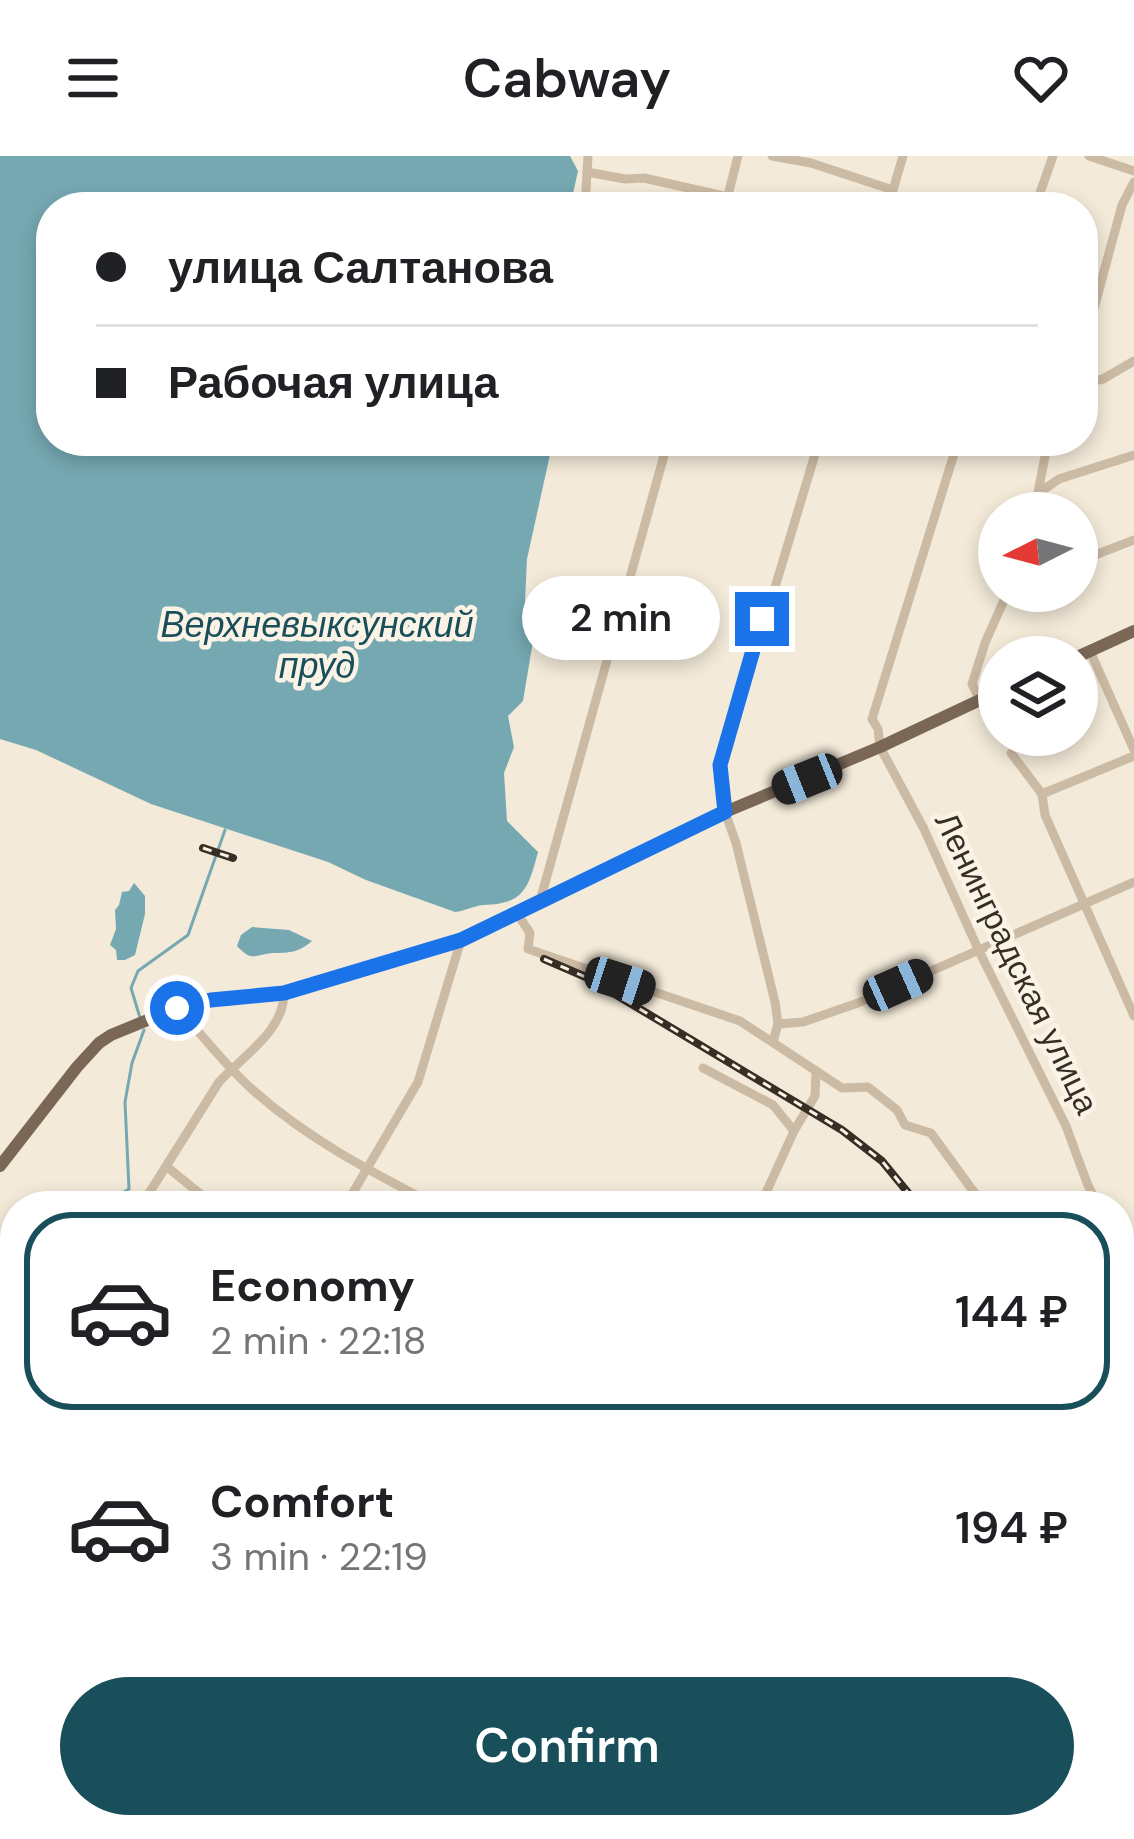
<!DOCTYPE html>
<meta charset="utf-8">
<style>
body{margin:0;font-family:"DM Sans",sans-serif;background:#f2f2f2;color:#202124;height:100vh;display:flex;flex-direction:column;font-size:45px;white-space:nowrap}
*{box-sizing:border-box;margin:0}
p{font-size:39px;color:#757577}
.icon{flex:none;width:66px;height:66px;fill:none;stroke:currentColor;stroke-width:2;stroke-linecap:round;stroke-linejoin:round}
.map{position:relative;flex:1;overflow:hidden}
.drawer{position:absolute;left:0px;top:1035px;width:1134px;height:648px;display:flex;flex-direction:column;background:#fff;border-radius:48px 48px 0 0;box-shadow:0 6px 18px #0003}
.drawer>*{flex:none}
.hud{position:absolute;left:36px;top:36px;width:1062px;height:264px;border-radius:48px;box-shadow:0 6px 18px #0003;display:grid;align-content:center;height:264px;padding:0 60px;background:#fff}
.needle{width:78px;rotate:264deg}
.tools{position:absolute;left:978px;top:336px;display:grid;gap:24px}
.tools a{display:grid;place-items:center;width:120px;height:120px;border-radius:50%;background:#fff;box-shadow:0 6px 18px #0003;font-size:60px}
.end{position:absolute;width:54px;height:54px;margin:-27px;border:15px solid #1a73e8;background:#fff;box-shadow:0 0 0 6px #fff}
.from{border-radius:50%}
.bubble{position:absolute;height:84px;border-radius:42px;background:#fff;box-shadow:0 6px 18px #0003;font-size:39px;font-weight:600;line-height:84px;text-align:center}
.car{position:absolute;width:36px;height:72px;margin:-36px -18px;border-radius:15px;box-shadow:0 0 9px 3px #0007;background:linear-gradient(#222 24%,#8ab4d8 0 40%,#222 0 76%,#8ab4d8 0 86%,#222 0)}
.hud b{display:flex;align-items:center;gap:42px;height:114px;font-size:45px}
.hud b+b{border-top:3px solid #e0e0e0}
.hud i{width:30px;height:30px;background:#202124}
ul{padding:21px 0 0;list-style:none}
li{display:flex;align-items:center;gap:36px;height:198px;margin:0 24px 18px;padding:0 36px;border:6px solid transparent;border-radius:48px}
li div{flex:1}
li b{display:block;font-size:45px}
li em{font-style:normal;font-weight:600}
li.selected{border-color:#194f5b}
li>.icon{width:108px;height:108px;stroke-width:1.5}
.primary-button{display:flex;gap:24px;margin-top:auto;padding:24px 60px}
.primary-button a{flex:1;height:138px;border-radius:72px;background:#194f5b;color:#fff;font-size:48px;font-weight:600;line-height:138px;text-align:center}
header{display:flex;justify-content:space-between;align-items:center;height:156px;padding:0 60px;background:#fff;font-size:54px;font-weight:600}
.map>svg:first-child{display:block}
.water{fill:#76a8b2}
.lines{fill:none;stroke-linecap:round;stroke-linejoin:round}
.stream{stroke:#76a8b2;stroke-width:3}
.minor{stroke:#ccbba4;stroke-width:9}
.major{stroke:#7a6756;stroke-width:12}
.rail-casing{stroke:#372e26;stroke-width:8}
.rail{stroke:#fbf4e6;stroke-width:3;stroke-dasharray:9;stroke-linecap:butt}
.route{stroke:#1a73e8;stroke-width:15}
.labels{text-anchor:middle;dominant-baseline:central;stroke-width:9;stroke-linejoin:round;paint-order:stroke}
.street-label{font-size:33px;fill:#372e26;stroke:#fbf4e6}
.water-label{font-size:36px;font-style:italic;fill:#194f5b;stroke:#fbf4e6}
</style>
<header><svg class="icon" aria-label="menu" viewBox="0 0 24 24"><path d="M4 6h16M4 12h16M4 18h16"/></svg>Cabway<svg class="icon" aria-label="heart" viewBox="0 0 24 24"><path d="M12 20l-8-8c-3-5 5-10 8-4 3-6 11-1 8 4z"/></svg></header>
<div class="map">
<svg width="1134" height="1683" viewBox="0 0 1134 1683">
<rect width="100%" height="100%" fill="#f3ead9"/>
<g class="water">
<path d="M 0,0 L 570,0 L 578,15 L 570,51 L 51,51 L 51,285 L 553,285 L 527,403 L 525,445 L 533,485 L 523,545 L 508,560 L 514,591 L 504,617 L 507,665 L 538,696 C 528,733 524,748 483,749 C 473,750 465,755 455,756 L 366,724 L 328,706 L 151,648 L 36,594 L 0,583 Z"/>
<polygon points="134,727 145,740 145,758 135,799 125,804 117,804 116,794 110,789 116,773 115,754 119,749 122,736 129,735"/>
<path d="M 252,771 L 289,774 L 312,785 C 299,796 290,797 274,797 C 254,798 253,807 237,790 L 241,779 Z"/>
</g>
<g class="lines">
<g class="stream">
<polyline points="141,865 131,832 138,815 188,779 225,674"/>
<polyline points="100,1050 129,1033 125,946 132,907 144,874"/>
<polyline points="0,1169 15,1144"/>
<polyline points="0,1308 8,1319 0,1339"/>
</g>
<g class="minor">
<polyline points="772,0 811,7 893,34"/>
<polyline points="1089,0 1134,15"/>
<polyline points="587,16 625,23 644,22 728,41"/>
<polyline points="585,51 588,0"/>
<polyline points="725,51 738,0"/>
<polyline points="888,51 903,0"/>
<polyline points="1035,51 1053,0"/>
<polyline points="1083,193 1122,49 1134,26"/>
<polyline points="1083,227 1103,223 1134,205"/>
<polyline points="958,285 872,563 878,573 880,591 924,673 978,793 1066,970 1087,1027 1098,1050"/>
<polyline points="1037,338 1059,323 1134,299"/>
<polyline points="1034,357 1048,285"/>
<polyline points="1077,406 1134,384"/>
<polyline points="1090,495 1134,594"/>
<polyline points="980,544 972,528 985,487 1008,435"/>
<polyline points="1011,597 1042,638 1045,659 1134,860"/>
<polyline points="1042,638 1134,600"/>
<polyline points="540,745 668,285"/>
<polyline points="518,759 530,777 528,793 740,865 842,932 868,931 897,954 905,969 931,977 984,1050"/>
<path d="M 177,852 C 203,879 225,910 254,935 C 309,984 372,1016 437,1050"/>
<polyline points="778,868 803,866 858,847 1134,726"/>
<polyline points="773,886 778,868 775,846 736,687 725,656 720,609 762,463 773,438 819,285"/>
<polyline points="703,912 773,949 794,975"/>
<polyline points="166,1010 215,1050"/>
<path d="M 141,1050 L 219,926 C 243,900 284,875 284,837"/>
<polyline points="345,1050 418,926 461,784"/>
<polyline points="760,1050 794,975 815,940 816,916"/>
<polyline points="1119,1092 1134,1123"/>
<polyline points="1119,1393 1134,1390"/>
<polyline points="1119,1591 1134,1627"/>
<polyline points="39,1668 46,1683"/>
<polyline points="733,1668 774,1683"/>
<polyline points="791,1668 833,1683"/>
<polyline points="72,1671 91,1676 106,1668"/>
<polyline points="286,1683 319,1668"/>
<polyline points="955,1683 960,1668"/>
</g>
<g class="major">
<polyline points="1077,501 1134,475"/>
<polyline points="0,1010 77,911 99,887 111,879 177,852 211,844 284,837 461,784 725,656 880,591 999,535"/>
</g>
<g class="rail-casing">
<g id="rail">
<polyline points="203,692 233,702"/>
<polyline points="544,803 588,822 842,974 882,1005 919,1050"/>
<polyline points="886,1668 935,1683"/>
<polyline points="93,1683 116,1668"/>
</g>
</g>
<use href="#rail" class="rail"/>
</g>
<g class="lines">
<polyline class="route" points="177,852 211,844 284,837 461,784 725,656 720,609 762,463"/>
</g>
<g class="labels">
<g class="street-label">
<text transform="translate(1017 807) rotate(64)">Ленинградская улица</text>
</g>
<g class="water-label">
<text x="317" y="468">Верхневыксунский<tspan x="317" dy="41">пруд</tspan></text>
</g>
</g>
</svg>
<div class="tools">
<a><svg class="needle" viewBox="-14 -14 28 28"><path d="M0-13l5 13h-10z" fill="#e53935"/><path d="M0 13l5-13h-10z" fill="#757577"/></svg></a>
<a><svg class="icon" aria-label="layers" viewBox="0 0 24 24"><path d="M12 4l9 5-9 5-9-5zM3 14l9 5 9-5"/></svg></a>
</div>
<i class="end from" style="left:177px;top:852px"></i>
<i class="end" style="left:762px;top:463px"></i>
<div class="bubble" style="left:522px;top:420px;width:198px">2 min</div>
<i class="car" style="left:807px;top:623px;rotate:248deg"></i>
<i class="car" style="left:620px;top:825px;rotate:108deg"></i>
<i class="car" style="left:898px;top:829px;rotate:66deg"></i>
<div class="hud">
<b><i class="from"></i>улица Салтанова</b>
<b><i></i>Рабочая улица</b>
</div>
<section class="drawer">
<ul>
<li class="selected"><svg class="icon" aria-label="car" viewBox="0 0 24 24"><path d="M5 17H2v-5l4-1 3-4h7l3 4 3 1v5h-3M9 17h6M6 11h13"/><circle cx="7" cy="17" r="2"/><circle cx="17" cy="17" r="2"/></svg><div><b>Economy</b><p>2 min · 22:18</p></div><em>144 ₽</em></li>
<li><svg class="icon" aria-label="car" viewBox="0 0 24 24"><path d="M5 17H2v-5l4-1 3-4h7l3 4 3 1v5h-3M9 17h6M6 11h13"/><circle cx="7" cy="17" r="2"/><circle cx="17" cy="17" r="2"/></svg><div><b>Comfort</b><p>3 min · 22:19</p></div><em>194 ₽</em></li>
</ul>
<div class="primary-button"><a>Confirm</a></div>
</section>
</div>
